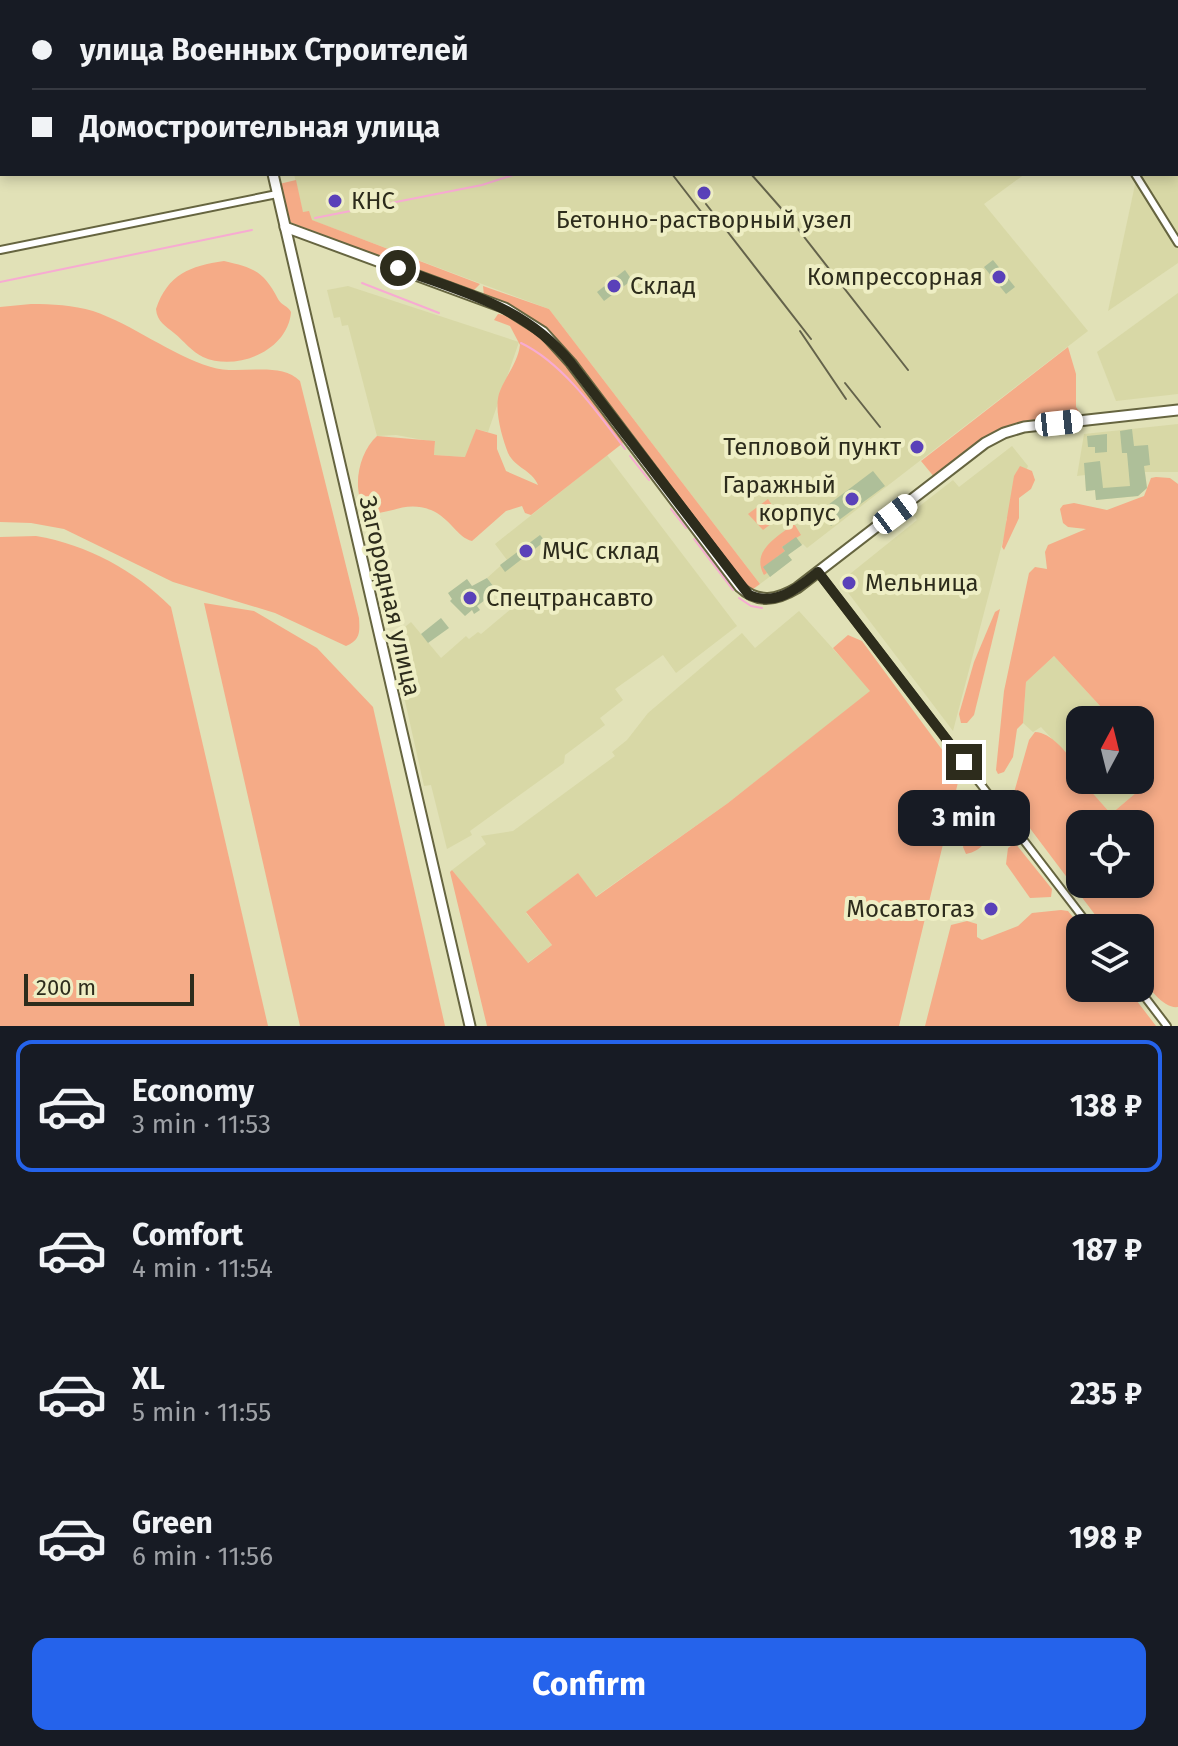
<!DOCTYPE html>
<meta charset="utf-8">
<style>
body{margin:0;font-family:"Fira Sans",sans-serif;background:#242831;color:#f1f3f6;height:100vh;display:flex;flex-direction:column;font-size:30px;white-space:nowrap}
*{box-sizing:border-box;margin:0}
p{font-size:26px;color:#9ea1a6}
.icon{flex:none;width:44px;height:44px;fill:none;stroke:currentColor;stroke-width:2;stroke-linecap:round;stroke-linejoin:round}
.map{position:relative;height:1026px;overflow:hidden}
.side{display:flex;flex-direction:column;background:#171b24;flex:1}
.side>*{flex:none}
.hud{position:absolute;left:0px;top:0px;width:1178px;height:176px;box-shadow:0 4px 12px #0003;display:grid;align-content:center;height:176px;padding:0 32px;background:#171b24}
.needle{width:52px;rotate:7deg}
.tools{position:absolute;left:1066px;top:706px;display:grid;gap:16px}
.tools a{display:grid;place-items:center;width:88px;height:88px;border-radius:16px;background:#171b24;box-shadow:0 4px 12px #0003;font-size:40px}
.scale{position:absolute;left:24px;bottom:20px;width:170px;box-sizing:border-box;padding-left:8px;border:4px solid #2d2c1c;border-top:0;font-size:22px;line-height:28px;white-space:nowrap;color:#2d2c1c;-webkit-text-stroke:6px #eeeec4;paint-order:stroke}
.end{position:absolute;width:36px;height:36px;margin:-18px;border:10px solid #2d2c1c;background:#fff;box-shadow:0 0 0 4px #fff}
.from{border-radius:50%}
.bubble{position:absolute;height:56px;border-radius:16px;background:#171b24;box-shadow:0 4px 12px #0003;font-size:26px;font-weight:700;line-height:56px;text-align:center}
.car{position:absolute;width:24px;height:48px;margin:-24px -12px;border-radius:10px;box-shadow:0 0 6px 2px #0007;background:linear-gradient(#fff 24%,#345 0 40%,#fff 0 76%,#345 0 86%,#fff 0)}
.hud b{display:flex;align-items:center;gap:28px;height:76px;font-size:30px}
.hud b+b{border-top:2px solid #363941}
.hud i{width:20px;height:20px;background:#f1f3f6}
ul{padding:14px 0 0;list-style:none}
li{display:flex;align-items:center;gap:24px;height:132px;margin:0 16px 12px;padding:0 16px;border:4px solid transparent;border-radius:16px}
li div{flex:1}
li b{display:block;font-size:30px}
li em{font-style:normal;font-weight:700}
li.on{border-color:#2563eb}
li>.icon{width:72px;height:72px;stroke-width:1.5}
.primary-button{display:flex;gap:16px;margin-top:auto;padding:16px 32px}
.primary-button a{flex:1;height:92px;border-radius:16px;background:#2563eb;color:#fff;font-size:32px;font-weight:700;line-height:92px;text-align:center}
.map>svg:first-child{display:block}
.built{fill:#d8d8a6}
.green{fill:#f5ab87;fill-rule:evenodd}
.lines{fill:none;stroke-linecap:round;stroke-linejoin:round}
.stream{stroke:#f7abd2;stroke-width:2}
.building{fill:#aebf99}
.street-casing{stroke:#666540;stroke-width:10}
.secondary-casing{stroke:#666540;stroke-width:13}
.street{stroke:#fff;stroke-width:6}
.secondary{stroke:#fff;stroke-width:9}
.rail{stroke:#64634b;stroke-width:2}
.route{stroke:#2d2c1c;stroke-width:10}
.poi-dot{fill:#5a41b9;stroke:#eeeec4;stroke-width:3}
.labels{text-anchor:middle;dominant-baseline:central;stroke-width:8;stroke-linejoin:round;paint-order:stroke}
.poi-label{font-size:24px;fill:#2d2c1c;stroke:#eeeec4;text-anchor:start}
.street-label{font-size:24px;fill:#2d2c1c;stroke:#eeeec4}
</style>
<div class="map">
<svg width="1178" height="1026" viewBox="0 0 1178 1026">
<rect width="100%" height="100%" fill="#e1e1b7"/>
<g class="built">
<polygon points="253,0 541,0 542,2 254,2"/>
<polygon points="1054,0 1178,0 1178,240 1137,174 1176,174 1176,2"/>
<polygon points="294,174 1025,174 984,204 1088,331 807,548 803,544 798,547 788,555 792,560 760,584 549,309 311,220 303,213"/>
<polygon points="1136,180 1178,245 1178,263 1108,311"/>
<polygon points="348,286 519,342 488,432 476,429 466,457 434,455 435,442 396,435 377,436 348,325 342,326 340,317 334,318 327,290"/>
<polygon points="1178,293 1178,394 1116,401 1097,352"/>
<polygon points="1178,424 1178,472 1145,472 1147,488 1138,496 1096,500 1095,490 1086,491 1085,475 1077,476 1084,434"/>
<polygon points="1012,446 1028,466 1006,520 1007,525 953,731 840,582 917,520 912,512 953,480 959,487"/>
<polygon points="607,455 737,626 676,673 663,655 615,689 623,700 600,718 605,725 565,755 564,763 470,831 472,835 447,849 431,785 424,786 405,701 398,692 415,679 389,640 411,622 441,658 466,636 469,639 478,632 481,634 511,609 487,578 507,560 495,544"/>
<polygon points="799,611 871,691 728,803 595,897 578,873 526,913 552,945 527,963 452,870 486,844 481,836 513,831 615,756 612,752 627,740 648,713 742,633 755,648"/>
<polygon points="1054,656 1113,720 1080,720 1080,769 1041,727 1033,732 1023,723 1026,682"/>
<polygon points="1090,780 1137,780 1137,792 1111,814 1088,788 1093,784"/>
</g>
<g class="green">
<polygon points="553,0 940,0 943,2 554,2"/>
<polygon points="296,180 303,212 309,211 312,220 480,284 473,291 292,223 287,218 279,184"/>
<path d="M 224,261 C 255,268 264,272 278,299 C 281,305 288,306 291,312 C 288,351 236,372 203,357 C 192,352 184,341 174,333 C 166,326 157,322 156,309 C 168,274 190,266 224,261 Z"/>
<polygon points="483,286 549,309 760,584 749,592 558,342 530,317 484,296"/>
<path d="M 31,304 C 52,304 73,305 93,311 C 134,325 169,354 211,367 C 238,376 279,360 300,381 L 359,618 C 360,633 360,640 346,646 L 275,613 L 173,582 L 64,529 L 31,523 L 0,522 L 0,307 Z"/>
<path d="M 498,314 C 531,315 613,413 623,443 L 531,515 L 525,513 L 522,506 L 506,511 L 472,541 C 458,538 449,517 431,510 C 404,500 392,515 368,513 C 350,493 358,453 377,436 L 435,441 L 434,455 L 465,457 L 476,429 L 497,435 L 497,449 L 506,471 L 538,485 C 532,470 515,468 508,453 C 502,438 493,407 500,391 C 506,376 518,362 520,345 L 510,326 L 494,320 Z"/>
<polygon points="1068,347 1076,374 1076,407 1082,416 1003,428 935,478 921,461"/>
<polygon points="1020,466 1032,471 1035,480 1031,489 1019,498 1019,518 1004,550 1002,547 1014,476"/>
<path d="M 1156,477 L 1170,478 L 1178,484 L 1178,1007 C 1164,1009 1147,987 1141,974 C 1136,963 1140,941 1140,928 L 1105,928 L 1011,803 L 1029,740 L 1035,732 C 1054,733 1068,756 1080,769 L 1080,780 L 1090,780 L 1093,784 L 1089,789 L 1111,814 L 1137,792 L 1137,780 L 1140,780 L 1140,720 L 1113,720 L 1054,656 L 1026,682 L 1023,723 L 1017,729 L 1013,757 L 1004,772 L 998,774 L 996,770 L 1004,691 L 1029,573 L 1035,567 L 1047,569 L 1045,552 L 1048,545 L 1086,529 L 1068,527 L 1063,523 L 1060,509 L 1063,505 L 1074,503 L 1107,510 L 1144,496 L 1151,478 ZM 1080,824 L 1140,824 L 1140,884 L 1080,884 Z"/>
<polygon points="768,499 780,517 763,530 748,514"/>
<path d="M 792,525 L 795,525 L 801,535 L 782,547 L 785,551 L 764,567 L 767,573 L 764,575 C 751,551 775,539 792,525 Z"/>
<path d="M 36,536 C 88,545 134,570 171,607 L 268,1026 L 0,1026 L 0,537 Z"/>
<polygon points="204,603 254,611 317,648 373,707 445,1026 300,1026"/>
<polygon points="1000,609 974,715 967,723 961,723 959,714 974,662 995,612"/>
<polygon points="848,635 862,641 960,774 899,1026 487,1026 450,872 452,870 528,963 552,945 526,912 578,873 596,897 728,803 870,691 833,648"/>
<path d="M 982,810 L 992,822 C 991,838 982,851 966,854 L 963,847 L 972,814 Z"/>
<polygon points="1015,843 1052,889 1051,897 1030,898 1006,864 1008,848"/>
<polygon points="1061,910 1068,911 1082,928 1080,988 1127,988 1156,1026 925,1026 951,925 967,921 977,924 977,937 982,940 1018,926 1032,913"/>
</g>
<g class="lines">
<g class="stream">
<polyline points="1176,35 1178,34"/>
<polyline points="315,218 482,185 516,174"/>
<polyline points="0,282 252,230"/>
<polyline points="362,283 439,313"/>
<path d="M 521,343 C 563,363 598,413 625,449"/>
<polyline points="630,456 649,480"/>
<polyline points="671,509 686,528"/>
<polyline points="694,539 733,590"/>
<polyline points="739,598 751,606 762,608"/>
</g>
</g>
<g class="building">
<polygon points="993,260 1015,287 1006,294 984,267"/>
<polygon points="625,270 632,280 604,301 597,292"/>
<polygon points="1132,429 1134,446 1148,445 1150,465 1144,466 1147,488 1138,496 1096,500 1095,490 1086,491 1084,463 1100,461 1103,488 1130,486 1127,453 1122,453 1120,431"/>
<polygon points="1107,434 1107,452 1095,453 1095,447 1088,447 1087,436"/>
<polygon points="873,471 885,486 831,526 820,511"/>
<polygon points="540,535 545,541 505,572 500,565"/>
<polygon points="796,537 802,545 788,555 792,560 770,577 763,567 785,551 782,547"/>
<polygon points="487,578 497,591 477,606 480,610 474,614 472,610 465,616 450,601 452,599 448,593 467,579 472,586"/>
<polygon points="441,618 449,628 428,643 421,634"/>
</g>
<g class="lines">
<g class="street-casing">
<g id="street">
<polyline points="1135,174 1178,243"/>
<polyline points="0,250 277,194"/>
<polyline points="818,572 1091,928"/>
<polyline points="1138,988 1167,1026"/>
</g>
</g>
<g class="secondary-casing">
<g id="secondary">
<polyline points="232,0 232,2"/>
<polyline points="273,174 470,1026"/>
<path d="M 285,227 L 505,308 L 543,332 L 571,363 L 740,587 C 758,604 777,600 797,588 L 985,443 L 1004,433 L 1024,427 L 1178,410"/>
</g>
</g>
<use href="#street" class="street"/>
<use href="#secondary" class="secondary"/>
<g class="rail">
<polyline points="550,0 551,2"/>
<polyline points="1126,0 1127,2"/>
<polyline points="672,174 706,218"/>
<polyline points="751,174 787,215 908,370"/>
<polyline points="706,204 811,339"/>
<polyline points="800,331 846,399"/>
<polyline points="845,383 880,427"/>
</g>
</g>
<g class="lines">
<path class="route" d="M 398,268 C 464,293 525,306 571,363 L 749,595 C 776,607 798,588 818,572 L 964,762"/>
</g>
<g class="poi-dot">
<circle cx="704" cy="193" r="8"/>
<circle cx="335" cy="201" r="8"/>
<circle cx="999" cy="277" r="8"/>
<circle cx="614" cy="286" r="8"/>
<circle cx="917" cy="447" r="8"/>
<circle cx="852" cy="499" r="8"/>
<circle cx="526" cy="551" r="8"/>
<circle cx="849" cy="583" r="8"/>
<circle cx="470" cy="598" r="8"/>
<circle cx="991" cy="909" r="8"/>
</g>
<g class="labels">
<g class="poi-label">
<text x="351" y="201">КНС</text>
<text x="704" y="220" text-anchor="middle">Бетонно-растворный узел</text>
<text x="983" y="277" text-anchor="end">Компрессорная</text>
<text x="630" y="286">Склад</text>
<text x="901" y="447" text-anchor="end">Тепловой пункт</text>
<text x="836" y="485" text-anchor="end">Гаражный<tspan x="836" dy="28">корпус</tspan></text>
<text x="542" y="551">МЧС склад</text>
<text x="865" y="583">Мельница</text>
<text x="486" y="598">Спецтрансавто</text>
<text x="975" y="909" text-anchor="end">Мосавтогаз</text>
</g>
<g class="street-label">
<text transform="translate(390 596) rotate(77)">Загородная улица</text>
</g>
</g>
</svg>
<div class="tools">
<a><svg class="needle" viewBox="-14 -14 28 28"><path d="M0-13l5 13h-10z" fill="#e53935"/><path d="M0 13l5-13h-10z" fill="#9ea1a6"/></svg></a>
<a><svg class="icon" aria-label="locate" viewBox="0 0 24 24"><circle cx="12" cy="12" r="6"/><path d="M12 2v4M12 18v4M2 12h4M18 12h4"/></svg></a>
<a><svg class="icon" aria-label="layers" viewBox="0 0 24 24"><path d="M12 4l9 5-9 5-9-5zM3 14l9 5 9-5"/></svg></a>
</div>
<div class="scale">200 m</div>
<i class="end from" style="left:398px;top:268px"></i>
<i class="end" style="left:964px;top:762px"></i>
<div class="bubble" style="left:898px;top:790px;width:132px">3 min</div>
<i class="car" style="left:1059px;top:423px;rotate:84deg"></i>
<i class="car" style="left:895px;top:514px;rotate:53deg"></i>
<div class="hud">
<b><i class="from"></i>улица Военных Строителей</b>
<b><i></i>Домостроительная улица</b>
</div>
</div>
<section class="side">
<ul>
<li class="on"><svg class="icon" aria-label="car" viewBox="0 0 24 24"><path d="M5 17H2v-5l4-1 3-4h7l3 4 3 1v5h-3M9 17h6M6 11h13"/><circle cx="7" cy="17" r="2"/><circle cx="17" cy="17" r="2"/></svg><div><b>Economy</b><p>3 min · 11:53</p></div><em>138 ₽</em></li>
<li><svg class="icon" aria-label="car" viewBox="0 0 24 24"><path d="M5 17H2v-5l4-1 3-4h7l3 4 3 1v5h-3M9 17h6M6 11h13"/><circle cx="7" cy="17" r="2"/><circle cx="17" cy="17" r="2"/></svg><div><b>Comfort</b><p>4 min · 11:54</p></div><em>187 ₽</em></li>
<li><svg class="icon" aria-label="car" viewBox="0 0 24 24"><path d="M5 17H2v-5l4-1 3-4h7l3 4 3 1v5h-3M9 17h6M6 11h13"/><circle cx="7" cy="17" r="2"/><circle cx="17" cy="17" r="2"/></svg><div><b>XL</b><p>5 min · 11:55</p></div><em>235 ₽</em></li>
<li><svg class="icon" aria-label="car" viewBox="0 0 24 24"><path d="M5 17H2v-5l4-1 3-4h7l3 4 3 1v5h-3M9 17h6M6 11h13"/><circle cx="7" cy="17" r="2"/><circle cx="17" cy="17" r="2"/></svg><div><b>Green</b><p>6 min · 11:56</p></div><em>198 ₽</em></li>
</ul>
<div class="primary-button"><a>Confirm</a></div>
</section>
